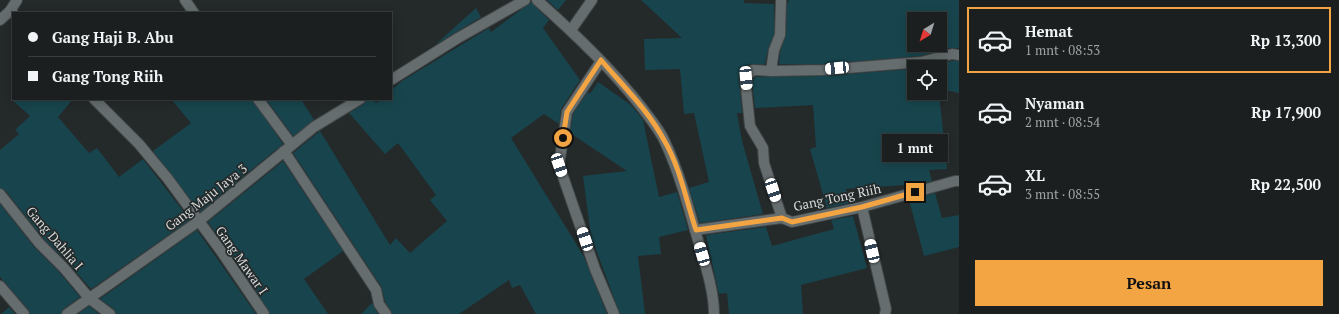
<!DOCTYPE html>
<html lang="id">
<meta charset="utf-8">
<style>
body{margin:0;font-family:"PT Serif",serif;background:#242729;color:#f1f3f6;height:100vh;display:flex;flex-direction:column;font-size:15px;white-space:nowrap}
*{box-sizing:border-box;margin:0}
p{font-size:13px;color:#a0a2a5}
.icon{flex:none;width:22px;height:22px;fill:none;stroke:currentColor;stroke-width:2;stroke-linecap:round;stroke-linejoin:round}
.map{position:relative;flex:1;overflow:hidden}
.sheet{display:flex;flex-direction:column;background:#1b1f20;width:380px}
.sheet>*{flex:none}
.top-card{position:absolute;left:12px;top:12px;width:380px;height:88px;border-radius:0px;box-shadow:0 2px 10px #0003,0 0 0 1px #393d3e;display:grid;align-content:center;height:88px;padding:0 16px;background:#1b1f20}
.needle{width:26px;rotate:218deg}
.tools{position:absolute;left:907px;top:12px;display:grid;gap:8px}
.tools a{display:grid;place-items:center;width:40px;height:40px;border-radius:0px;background:#1b1f20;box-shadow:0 2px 10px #0003,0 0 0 1px #393d3e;font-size:20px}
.end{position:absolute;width:18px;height:18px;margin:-9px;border:5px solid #f3a443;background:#111;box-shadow:0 0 0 2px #111}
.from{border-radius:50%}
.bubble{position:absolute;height:28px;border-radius:0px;background:#1b1f20;box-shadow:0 2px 10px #0003,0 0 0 1px #393d3e;font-size:13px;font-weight:600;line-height:28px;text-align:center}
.car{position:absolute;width:12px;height:24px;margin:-12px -6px;border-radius:5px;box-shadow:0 0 3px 1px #0007;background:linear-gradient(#fff 24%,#345 0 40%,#fff 0 76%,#345 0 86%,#fff 0)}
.top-card b{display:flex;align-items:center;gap:14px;height:38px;font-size:15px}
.top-card b+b{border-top:1px solid #393d3e}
.top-card i{width:10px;height:10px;background:#f1f3f6}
ul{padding:7px 0 0;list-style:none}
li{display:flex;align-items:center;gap:12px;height:66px;margin:0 8px 6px;padding:0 8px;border:2px solid transparent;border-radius:0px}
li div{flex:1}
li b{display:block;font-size:15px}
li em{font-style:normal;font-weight:600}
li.current{border-color:#f3a443}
li>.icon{width:36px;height:36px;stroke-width:1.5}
.action{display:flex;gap:8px;margin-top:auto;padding:8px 16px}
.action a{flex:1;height:46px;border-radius:0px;background:#f3a443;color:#111;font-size:16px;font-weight:600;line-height:46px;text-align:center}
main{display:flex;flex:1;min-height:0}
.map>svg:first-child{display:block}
.building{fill:#18454d;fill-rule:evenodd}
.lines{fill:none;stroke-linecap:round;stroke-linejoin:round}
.minor-casing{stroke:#414647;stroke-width:12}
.minor{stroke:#666d6e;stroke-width:10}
.route{stroke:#f3a443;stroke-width:5}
.labels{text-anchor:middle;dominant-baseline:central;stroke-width:3.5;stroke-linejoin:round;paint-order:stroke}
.street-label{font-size:13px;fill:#d6dadb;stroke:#24292a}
</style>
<main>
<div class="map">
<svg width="959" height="314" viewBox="0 0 959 314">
<rect width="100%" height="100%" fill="#24292a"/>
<g class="building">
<polygon points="547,0 566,0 558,10"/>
<polygon points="641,0 744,0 744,3 774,4 774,34 768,49 765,64 750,64 740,73 739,78 742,113 737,113 742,141 763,214 700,223 689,188 709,182 694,113 684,114 680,69 645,70 644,39 682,38"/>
<path d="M 789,0 L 959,0 L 959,48 L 950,48 L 920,56 L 823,64 L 779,64 L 780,52 L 786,35 L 787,4 ZM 914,19 L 940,19 L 940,45 L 914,45 Z"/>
<polygon points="531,2 549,20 543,28 580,80 561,109 559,124 544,114 511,138 583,255 607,314 536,314 520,285 512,288 509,280 459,314 392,314 385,301 381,286 293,153 320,131 390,245 396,238 410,253 447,221 430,200 436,195 398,143 385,154 349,113 364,104 366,99 373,99 376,103 381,99 391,99 391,90 402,81 489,28 491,32"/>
<polygon points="476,8 481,17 435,45"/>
<polygon points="952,61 959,61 959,93 940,89 940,67 928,67"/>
<polygon points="914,69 914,93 939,93 947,169 929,170 932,181 906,188 905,185 846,189 850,203 827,208 810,149 816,147 813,105 755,108 752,80 756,77 823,76"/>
<polygon points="598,82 631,105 643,120 659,197 677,192 688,230 659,237 661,254 638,256 645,314 620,314 591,236 583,176 627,171 570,133 573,114 588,92 590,94"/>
<polygon points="11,99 73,99 58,117 89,153 97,148 119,177 143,159 190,220 91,289 69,264 44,239 5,190 0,188 0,150 19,134 15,130 30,116"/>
<polygon points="171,99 252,99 283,144 200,212 153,151 191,123"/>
<polygon points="266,99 301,99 314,120 293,136"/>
<polygon points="283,161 343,251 304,279 328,314 270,314 208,222"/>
<polygon points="935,193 942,218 959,215 959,247 924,256 909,200"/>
<polygon points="0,204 34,247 59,272 80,297 63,309 61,314 30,314 29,310 0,277"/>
<polygon points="853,216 867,268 801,285 803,314 729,314 727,293 719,294 706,235 766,227 772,246 834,229 831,220"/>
<polygon points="197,230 256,314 116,314 114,309 100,299"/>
<polygon points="372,303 378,314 361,314"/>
<polygon points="89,306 99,314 78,314"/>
<polygon points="9,307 15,314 1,314"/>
</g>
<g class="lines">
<g class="minor-casing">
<g id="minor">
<polyline points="185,0 194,13"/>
<path d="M 537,0 C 575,34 612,69 643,109 C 650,119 660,130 665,142 C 679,172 688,205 697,237 C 704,261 714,289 714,314"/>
<polyline points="781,0 780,35 774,50 771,71 823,70 921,62 952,54 959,55"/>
<polyline points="10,11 17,0"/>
<polyline points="0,20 10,11 13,13"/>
<polyline points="571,30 592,0"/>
<polyline points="601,61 567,112 559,165 595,269 614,314"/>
<polyline points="771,71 753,70 745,78 750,126 763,148 764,163 782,218"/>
<polyline points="391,80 458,38 525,0"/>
<polyline points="94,99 139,144 168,179 221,251 264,314"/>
<polyline points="258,99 292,145"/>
<polyline points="284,151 376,290 379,304 386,314"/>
<polyline points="0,194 39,243 64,268 90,299 110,314"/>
<polyline points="862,207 886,309 885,314"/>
<polyline points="695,230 782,218 792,222 862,207 955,181 959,181"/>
<polyline points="0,286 24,314"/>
<polyline points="67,314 199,221 314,127 360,99"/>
</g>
</g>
<use href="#minor" class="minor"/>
</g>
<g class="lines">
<path class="route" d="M 563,138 L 567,112 L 601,60 C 623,86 648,110 664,140 C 680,167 686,200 696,230 L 782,218 L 792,222 L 862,207 L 915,192"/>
</g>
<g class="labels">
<g class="street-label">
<text transform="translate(206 197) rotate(-38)">Gang Maju Jaya 3</text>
<text transform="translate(837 197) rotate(-12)">Gang Tong Riih</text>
<text transform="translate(55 238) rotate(49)">Gang Dahlia I</text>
<text transform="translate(242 260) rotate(55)">Gang Mawar I</text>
</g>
</g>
</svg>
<div class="tools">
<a><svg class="needle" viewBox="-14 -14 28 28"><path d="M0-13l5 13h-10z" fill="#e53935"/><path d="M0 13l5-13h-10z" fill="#a0a2a5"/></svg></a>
<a><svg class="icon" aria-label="locate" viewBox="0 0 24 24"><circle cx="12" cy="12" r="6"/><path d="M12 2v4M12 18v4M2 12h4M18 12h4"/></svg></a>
</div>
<i class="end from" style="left:563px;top:138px"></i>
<i class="end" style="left:915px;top:192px"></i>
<div class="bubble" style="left:882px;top:134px;width:66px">1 mnt</div>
<i class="car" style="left:837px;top:68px;rotate:265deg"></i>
<i class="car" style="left:746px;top:78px;rotate:175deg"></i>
<i class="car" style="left:559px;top:165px;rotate:161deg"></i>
<i class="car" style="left:773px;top:190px;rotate:162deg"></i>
<i class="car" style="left:585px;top:239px;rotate:341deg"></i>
<i class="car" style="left:872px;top:251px;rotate:347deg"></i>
<i class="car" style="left:702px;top:254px;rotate:344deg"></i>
<div class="top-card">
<b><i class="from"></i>Gang Haji B. Abu</b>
<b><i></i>Gang Tong Riih</b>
</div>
</div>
<section class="sheet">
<ul>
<li class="current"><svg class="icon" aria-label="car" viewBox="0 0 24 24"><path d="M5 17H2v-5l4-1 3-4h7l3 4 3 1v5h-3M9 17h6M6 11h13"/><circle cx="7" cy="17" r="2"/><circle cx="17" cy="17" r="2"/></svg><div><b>Hemat</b><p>1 mnt · 08:53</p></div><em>Rp 13,300</em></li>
<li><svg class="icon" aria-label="car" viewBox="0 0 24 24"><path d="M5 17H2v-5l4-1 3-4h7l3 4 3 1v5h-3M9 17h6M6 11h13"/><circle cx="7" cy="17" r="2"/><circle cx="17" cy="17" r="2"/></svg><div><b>Nyaman</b><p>2 mnt · 08:54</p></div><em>Rp 17,900</em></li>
<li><svg class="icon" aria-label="car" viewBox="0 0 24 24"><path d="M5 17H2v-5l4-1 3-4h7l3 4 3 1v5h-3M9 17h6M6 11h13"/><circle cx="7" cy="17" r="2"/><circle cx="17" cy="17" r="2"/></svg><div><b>XL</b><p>3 mnt · 08:55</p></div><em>Rp 22,500</em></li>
</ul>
<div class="action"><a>Pesan</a></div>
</section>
</main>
